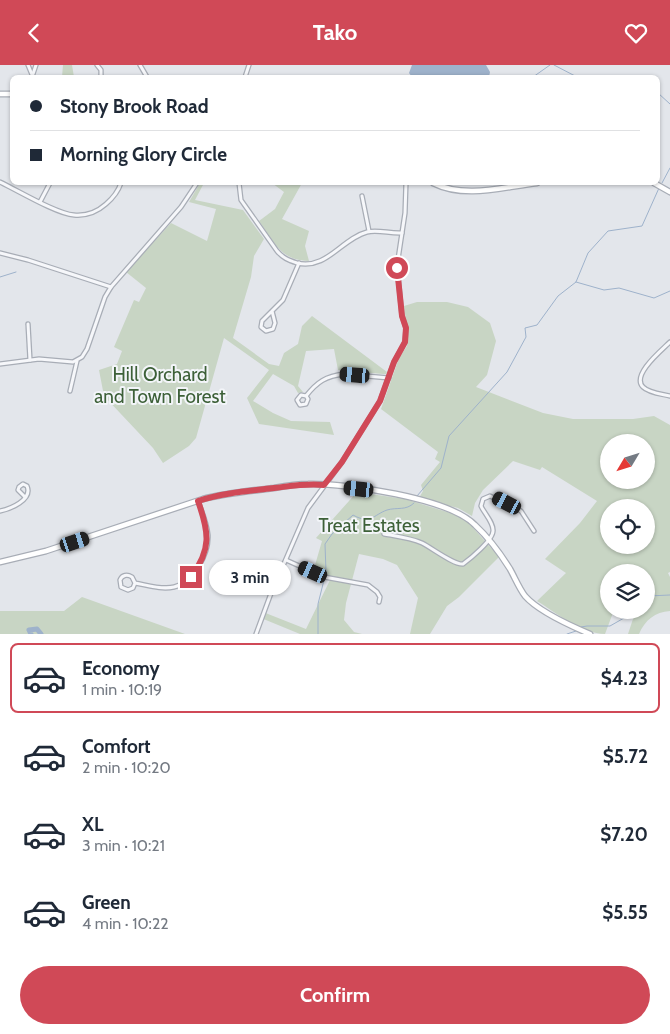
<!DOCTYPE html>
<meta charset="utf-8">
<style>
body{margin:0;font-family:Cabin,sans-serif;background:#f2f2f3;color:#1f2937;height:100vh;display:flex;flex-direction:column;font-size:19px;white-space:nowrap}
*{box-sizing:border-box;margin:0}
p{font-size:16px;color:#747a83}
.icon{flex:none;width:28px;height:28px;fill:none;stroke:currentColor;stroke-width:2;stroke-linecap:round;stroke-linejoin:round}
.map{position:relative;height:569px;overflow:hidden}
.side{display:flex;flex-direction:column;background:#fff;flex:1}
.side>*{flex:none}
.banner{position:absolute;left:10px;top:10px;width:650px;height:110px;border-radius:8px;box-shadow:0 1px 4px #0004;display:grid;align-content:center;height:110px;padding:0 20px;background:#fff}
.needle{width:32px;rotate:232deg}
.controls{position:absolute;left:600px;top:369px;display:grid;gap:10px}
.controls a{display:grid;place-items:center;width:55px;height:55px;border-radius:50%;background:#fff;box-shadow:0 1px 4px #0004;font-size:25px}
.end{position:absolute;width:22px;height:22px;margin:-11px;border:6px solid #d04957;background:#fff;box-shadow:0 0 0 2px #fff}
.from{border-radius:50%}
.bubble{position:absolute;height:35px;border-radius:18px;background:#fff;box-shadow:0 1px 4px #0004;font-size:16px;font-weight:700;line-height:35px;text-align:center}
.car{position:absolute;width:15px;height:30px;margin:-15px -8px;border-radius:6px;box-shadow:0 0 4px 1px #0007;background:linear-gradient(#222 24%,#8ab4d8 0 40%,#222 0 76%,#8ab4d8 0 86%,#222 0)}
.banner b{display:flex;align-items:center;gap:18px;height:48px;font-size:19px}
.banner b+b{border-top:1px solid #e0e1e3}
.banner i{width:12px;height:12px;background:#1f2937}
ul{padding:9px 0 0;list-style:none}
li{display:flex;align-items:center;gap:15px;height:70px;margin:0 10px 8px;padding:0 10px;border:2px solid transparent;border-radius:8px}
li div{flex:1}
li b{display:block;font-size:19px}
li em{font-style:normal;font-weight:700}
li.active{border-color:#d04957}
li>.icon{width:45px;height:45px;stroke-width:1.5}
.button{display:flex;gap:10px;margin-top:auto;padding:10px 20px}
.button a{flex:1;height:58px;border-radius:30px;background:#d04957;color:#fff;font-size:20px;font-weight:700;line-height:58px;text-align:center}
header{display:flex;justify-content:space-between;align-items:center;height:65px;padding:0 20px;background:#d04957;color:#fff;font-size:22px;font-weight:700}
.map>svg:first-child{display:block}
.green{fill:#c8d5c4;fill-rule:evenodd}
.water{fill:#9eb2cb}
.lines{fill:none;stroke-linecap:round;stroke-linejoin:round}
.stream{stroke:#9eb2cb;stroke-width:1}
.river{stroke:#9eb2cb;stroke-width:5}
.street-casing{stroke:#a8adb6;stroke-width:5.5}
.secondary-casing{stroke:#a8adb6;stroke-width:7}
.street{stroke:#f6f7fa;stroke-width:3}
.secondary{stroke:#fff;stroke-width:4.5}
.route{stroke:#d04957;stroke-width:6}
.labels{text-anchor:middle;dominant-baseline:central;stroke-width:4;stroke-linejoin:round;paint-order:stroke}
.park-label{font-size:19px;fill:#3d6038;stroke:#f3f5f9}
</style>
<header><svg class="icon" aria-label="back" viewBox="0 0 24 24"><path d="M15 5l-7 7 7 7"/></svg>Tako<svg class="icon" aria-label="heart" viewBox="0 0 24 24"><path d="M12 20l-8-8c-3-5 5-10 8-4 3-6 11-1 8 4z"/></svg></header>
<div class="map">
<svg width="670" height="569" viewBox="0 0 670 569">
<rect width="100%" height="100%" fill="#e3e6eb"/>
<g class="green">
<polygon points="63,0 72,0 74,12 62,12"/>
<polygon points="200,118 204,118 195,135 243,145 264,174 254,191 251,212 233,273 269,299 279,301 284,288 298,279 302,261 312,251 387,307 386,309 383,309 338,305 334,284 306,286 298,321 303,327 298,328 294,321 273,309 253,336 273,348 291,356 330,357 334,370 259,359 247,333 269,305 224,273 196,373 189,381 163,398 153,383 104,331 99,305 117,299 122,286 114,282 134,235 139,237 146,223 126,207 171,158 207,176 216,144 189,137"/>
<path d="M 272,118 L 302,118 L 282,154 L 309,166 L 305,181 L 309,196 C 280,195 275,178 259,156 L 275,144 L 284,127 Z"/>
<path d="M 417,237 L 447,237 L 468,242 L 490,258 L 496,276 L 487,310 L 476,322 L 543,348 L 573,354 L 633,354 L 654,351 L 670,360 L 670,507 L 668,508 L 670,512 L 670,546 C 655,547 645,555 639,569 L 628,569 L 636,545 L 646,545 L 646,508 L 609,508 L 609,545 L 614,545 L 605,569 C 583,569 556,548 537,536 L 566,508 L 545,494 L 580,458 L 597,436 L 542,402 L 540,405 L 513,396 L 483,425 L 475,438 L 472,451 L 458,443 L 419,433 L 423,426 L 421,420 L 440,397 L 435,394 L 438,387 L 381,344 L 399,293 L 407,281 L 408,273 L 404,241 ZM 609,378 L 646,378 L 646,415 L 609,415 ZM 609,442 L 646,442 L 646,480 L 609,480 Z"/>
<polygon points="357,427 405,434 457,450 468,457 499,492 459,532 447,541 430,569 410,569 418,533 397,500 383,494 359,489 346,538 344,555 354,567 362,569 300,569 261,553 263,547 306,564 331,513 313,507 322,476 316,473"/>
<polygon points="82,532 185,569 0,569 0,546 64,546"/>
</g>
<polygon class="water" points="412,0 486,0 490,7 489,12 412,12 409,8"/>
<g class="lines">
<g class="stream">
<polyline points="554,0 577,12"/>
<polyline points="533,12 550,0"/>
<polyline points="658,28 670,39"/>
<polyline points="662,118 670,103"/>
<polyline points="0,212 16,207"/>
<polyline points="576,217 604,225 619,223 654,233 670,226"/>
<polyline points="417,431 441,403 449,371 507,307 526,272 525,263 537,260 558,231 576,217 588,188 608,166 642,161 659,123"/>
<polyline points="646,534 648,531 670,530"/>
<polyline points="581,562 587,561 610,561 638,545"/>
<path d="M 318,569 L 318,539 L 326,507 L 325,479 L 332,469 L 353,450 C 371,460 373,450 387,445 C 397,442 406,446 414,438"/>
<polyline points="567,569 576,566"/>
</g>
<polyline class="river" points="31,569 29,565 37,564 41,569"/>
<g class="street-casing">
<g id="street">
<polyline points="28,0 33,12"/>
<polyline points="97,0 101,5 101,12"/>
<polyline points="140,0 147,12"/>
<polyline points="33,9 36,0"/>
<polyline points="245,12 249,0"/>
<path d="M 0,117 C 17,125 57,149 74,150 C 85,151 97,147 106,139 C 113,133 118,127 121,118"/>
<path d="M 239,118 L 241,135 L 277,186 C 283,193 288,195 297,198 C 327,205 341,174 367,167 C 378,164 390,169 402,168"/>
<polyline points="362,131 369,166"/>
<polyline points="40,137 50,118"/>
<polyline points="0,188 28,195 111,222"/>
<polyline points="272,246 275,258 273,264 266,266 261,262 262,256 283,235 299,198"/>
<polyline points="28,259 30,295"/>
<path d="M 670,277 C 662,285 631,310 643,322 C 649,328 662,329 670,331"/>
<polyline points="0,299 39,294 73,297 82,292 87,284 105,232 111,222 181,142 197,118"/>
<polyline points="70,326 77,296"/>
<path d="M 306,331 L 301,330 L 297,335 L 300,340 L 306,339 L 308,334 L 306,331 C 317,317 326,311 344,309 L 389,313"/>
<path d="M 0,446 C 10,444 33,435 27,421 L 23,419 L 19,422 L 18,425 L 25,432"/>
<path d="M 384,469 C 395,471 411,473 422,478 C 432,483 454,500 463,499 C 470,494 493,475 493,466 C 494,458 484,448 481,441 L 483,434 L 490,431 L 521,446 L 534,466"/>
<polyline points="286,495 324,512 368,520 377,527 380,532 379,537"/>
<path d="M 135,518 L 132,512 C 127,509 122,510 120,515 L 121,522 L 128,525 L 133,523 L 135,518 C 147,520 161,525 174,522 C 193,518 209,489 208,470 C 207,458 202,447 198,436"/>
<polyline points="256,569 270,531 308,443 342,397 380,336 394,297 405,277 406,263 402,251 397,201 405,148 406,118"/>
</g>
</g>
<g class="secondary-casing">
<g id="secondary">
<polyline points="0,29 12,29"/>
<path d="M 433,118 C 465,134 503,122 537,118"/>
<polyline points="654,118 670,127"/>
<path d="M 0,497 L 46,486 L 203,434 C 226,428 250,426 274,423 C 285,421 297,419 308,419 C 346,418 449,433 475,460 C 489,473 500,488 510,504 C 515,513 519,523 525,531 C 539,547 571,561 590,569"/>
</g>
</g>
<use href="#street" class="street"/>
<use href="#secondary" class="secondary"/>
</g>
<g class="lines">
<path class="route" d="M 191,512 C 212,484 209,467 198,436 C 222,428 248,426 274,423 C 291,421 307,418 324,420 L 342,397 L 380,336 L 394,297 L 405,277 L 406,263 L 402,251 L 397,203"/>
</g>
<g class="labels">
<g class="park-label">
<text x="160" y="309">Hill Orchard<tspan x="160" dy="22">and Town Forest</tspan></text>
<text x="369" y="460">Treat Estates</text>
</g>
</g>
</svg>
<div class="controls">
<a><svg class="needle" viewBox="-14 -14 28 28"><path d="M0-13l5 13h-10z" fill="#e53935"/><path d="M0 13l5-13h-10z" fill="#747a83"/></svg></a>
<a><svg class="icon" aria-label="locate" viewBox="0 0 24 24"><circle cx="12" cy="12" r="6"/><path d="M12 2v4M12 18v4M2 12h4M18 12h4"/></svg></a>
<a><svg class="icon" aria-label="layers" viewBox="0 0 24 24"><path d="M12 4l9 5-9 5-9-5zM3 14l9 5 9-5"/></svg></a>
</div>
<i class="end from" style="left:397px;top:203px"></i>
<i class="end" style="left:191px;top:512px"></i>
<div class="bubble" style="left:209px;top:495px;width:82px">3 min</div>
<i class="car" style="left:355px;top:310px;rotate:275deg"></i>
<i class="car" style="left:359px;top:424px;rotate:276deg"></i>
<i class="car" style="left:507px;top:438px;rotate:297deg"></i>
<i class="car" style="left:75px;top:477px;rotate:72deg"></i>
<i class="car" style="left:313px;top:507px;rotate:294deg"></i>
<div class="banner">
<b><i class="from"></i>Stony Brook Road</b>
<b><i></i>Morning Glory Circle</b>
</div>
</div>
<section class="side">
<ul>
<li class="active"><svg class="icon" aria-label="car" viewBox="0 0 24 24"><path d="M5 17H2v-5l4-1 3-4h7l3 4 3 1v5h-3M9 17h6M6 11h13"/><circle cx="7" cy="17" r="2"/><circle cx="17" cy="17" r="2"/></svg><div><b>Economy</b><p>1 min · 10:19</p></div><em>$4.23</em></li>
<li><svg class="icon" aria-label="car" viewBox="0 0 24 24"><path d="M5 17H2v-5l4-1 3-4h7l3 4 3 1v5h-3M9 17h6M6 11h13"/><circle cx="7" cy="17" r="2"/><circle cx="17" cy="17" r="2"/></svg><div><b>Comfort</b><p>2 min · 10:20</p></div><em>$5.72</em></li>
<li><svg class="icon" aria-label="car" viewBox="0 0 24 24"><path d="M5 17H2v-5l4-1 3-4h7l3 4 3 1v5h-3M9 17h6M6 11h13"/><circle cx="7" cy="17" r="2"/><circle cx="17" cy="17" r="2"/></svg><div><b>XL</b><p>3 min · 10:21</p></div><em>$7.20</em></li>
<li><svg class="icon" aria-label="car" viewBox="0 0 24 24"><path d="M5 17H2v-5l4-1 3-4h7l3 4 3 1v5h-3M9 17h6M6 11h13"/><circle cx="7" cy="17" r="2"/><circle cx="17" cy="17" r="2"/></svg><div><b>Green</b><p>4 min · 10:22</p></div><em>$5.55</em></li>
</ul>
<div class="button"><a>Confirm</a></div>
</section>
